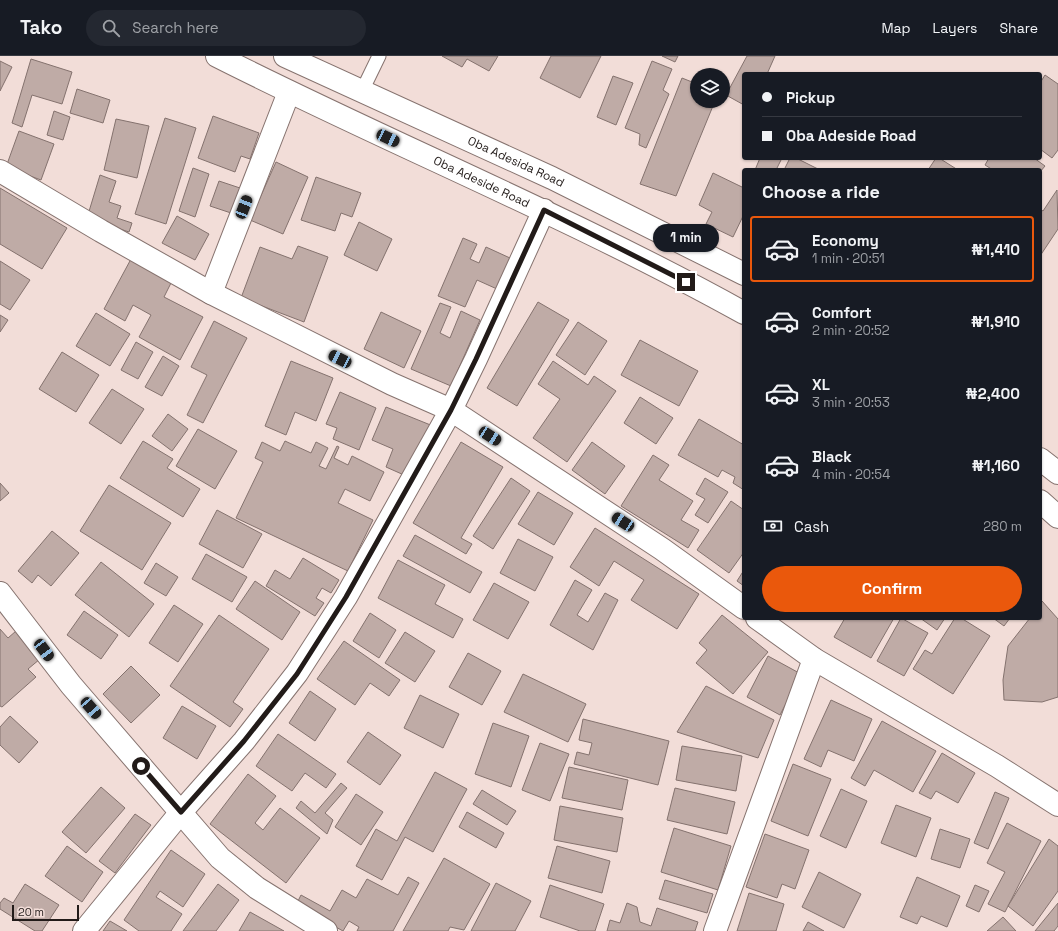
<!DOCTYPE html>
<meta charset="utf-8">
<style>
body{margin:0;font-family:"Space Grotesk",sans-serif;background:#242831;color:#f1f3f6;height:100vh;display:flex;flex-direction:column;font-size:15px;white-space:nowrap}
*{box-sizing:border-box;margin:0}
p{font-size:13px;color:#9ea1a6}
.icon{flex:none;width:22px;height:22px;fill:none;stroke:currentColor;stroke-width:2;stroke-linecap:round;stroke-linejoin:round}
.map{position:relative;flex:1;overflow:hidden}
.sheet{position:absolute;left:742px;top:112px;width:300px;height:452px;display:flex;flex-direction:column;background:#171b24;border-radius:4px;box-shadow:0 1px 3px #0004}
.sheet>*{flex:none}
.top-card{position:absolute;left:742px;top:16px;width:300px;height:88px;border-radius:4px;box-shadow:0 1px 3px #0004;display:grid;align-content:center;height:88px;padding:0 20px;background:#171b24}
.tools{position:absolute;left:690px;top:12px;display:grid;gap:8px}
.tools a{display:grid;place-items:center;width:40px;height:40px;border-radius:50%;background:#171b24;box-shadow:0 1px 3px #0004;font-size:20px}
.scale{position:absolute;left:12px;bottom:10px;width:67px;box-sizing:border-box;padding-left:4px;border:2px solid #221b19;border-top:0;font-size:11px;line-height:14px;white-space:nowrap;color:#221b19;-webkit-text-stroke:3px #f2ddd8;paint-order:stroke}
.end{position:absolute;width:18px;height:18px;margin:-9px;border:5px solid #221b19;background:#fff;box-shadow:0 0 0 2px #fff}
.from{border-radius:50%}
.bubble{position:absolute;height:28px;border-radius:14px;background:#171b24;box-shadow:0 1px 3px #0004;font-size:13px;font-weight:800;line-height:28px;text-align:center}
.car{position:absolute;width:12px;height:24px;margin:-12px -6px;border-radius:5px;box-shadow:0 0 3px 1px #0007;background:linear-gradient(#222 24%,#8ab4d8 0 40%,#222 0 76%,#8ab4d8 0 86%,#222 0)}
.top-card b{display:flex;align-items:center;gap:14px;height:38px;font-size:15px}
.top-card b+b{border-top:1px solid #363941}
.top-card i{width:10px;height:10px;background:#f1f3f6}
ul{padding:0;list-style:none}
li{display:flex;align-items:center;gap:12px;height:66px;margin:0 8px 6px;padding:0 12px;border:2px solid transparent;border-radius:4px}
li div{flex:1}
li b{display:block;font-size:15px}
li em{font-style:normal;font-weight:800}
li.on{border-color:#ea580c}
li>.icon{width:36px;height:36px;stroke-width:1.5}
h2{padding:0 20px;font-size:18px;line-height:48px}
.pay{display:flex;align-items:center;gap:10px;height:44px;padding:0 20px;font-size:15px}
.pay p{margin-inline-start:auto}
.primary-button{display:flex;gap:8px;margin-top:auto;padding:8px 20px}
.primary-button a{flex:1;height:46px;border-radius:24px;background:#ea580c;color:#fff;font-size:16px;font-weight:800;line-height:46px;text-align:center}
header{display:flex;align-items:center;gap:24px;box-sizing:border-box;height:56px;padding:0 20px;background:#171b24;border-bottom:1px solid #363941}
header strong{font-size:19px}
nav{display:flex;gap:22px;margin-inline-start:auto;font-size:14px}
.search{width:280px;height:36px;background:#242831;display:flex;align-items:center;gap:10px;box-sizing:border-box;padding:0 14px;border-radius:22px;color:#9ea1a6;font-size:15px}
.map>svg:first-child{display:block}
.building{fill:#bfaba6;stroke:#84726e}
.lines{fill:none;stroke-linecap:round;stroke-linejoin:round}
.service-casing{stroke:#86736f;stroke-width:15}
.minor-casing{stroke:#86736f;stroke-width:24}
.primary-casing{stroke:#86736f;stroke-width:24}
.service{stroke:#fff;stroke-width:13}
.minor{stroke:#fff;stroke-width:22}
.primary{stroke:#fff;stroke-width:22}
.route{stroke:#221b19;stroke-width:5}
.labels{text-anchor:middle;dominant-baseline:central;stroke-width:3.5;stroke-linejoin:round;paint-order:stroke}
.street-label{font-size:12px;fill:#221b19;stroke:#f2ddd8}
</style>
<header>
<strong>Tako</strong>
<div class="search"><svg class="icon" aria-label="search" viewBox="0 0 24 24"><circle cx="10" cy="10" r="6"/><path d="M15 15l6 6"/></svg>Search here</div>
<nav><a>Map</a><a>Layers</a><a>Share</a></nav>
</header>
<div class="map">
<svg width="1058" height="875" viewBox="0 0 1058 875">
<rect width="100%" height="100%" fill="#f2ddd8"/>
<g class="building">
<polygon points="442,0 498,0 489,15 467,3 462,11"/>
<polygon points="551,0 601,0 580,42 540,22"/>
<polygon points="662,0 678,0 675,6"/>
<polygon points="747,0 775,0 767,18 744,18 744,49 726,39"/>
<polygon points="31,3 72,16 62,48 32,39 22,71 12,67"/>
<polygon points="0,5 12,11 0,35"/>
<polygon points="652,5 672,13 663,34 669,38 646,92 639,89 640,78 625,72"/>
<polygon points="1045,19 1058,28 1058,94 1052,102 1040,93 1040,27"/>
<polygon points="613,20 633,27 616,69 597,61"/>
<polygon points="682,22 697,28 697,45 715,45 676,140 640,128"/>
<polygon points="77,33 110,44 103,67 70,57"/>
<polygon points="54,55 70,61 63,84 47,79"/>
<polygon points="213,60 259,77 250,103 241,100 235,116 198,102"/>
<polygon points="165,62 196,72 166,168 135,158"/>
<polygon points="116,63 149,70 137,122 104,114"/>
<polygon points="19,75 54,88 41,124 6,111"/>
<polygon points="760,102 782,102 776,114 755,114"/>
<polygon points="790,102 796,102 820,114 784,114"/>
<polygon points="936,102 939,102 958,114 928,114"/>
<polygon points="989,102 1034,102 1045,110 1040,116 1040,114 993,114 985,109"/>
<polygon points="276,106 308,121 283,178 250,164"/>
<polygon points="193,112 209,118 195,161 179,155"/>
<polygon points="713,117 744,132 744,158 733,181 706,168 712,156 699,149"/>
<polygon points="100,119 116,125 109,146 121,150 117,162 132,167 129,176 87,162"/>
<polygon points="316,121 361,137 352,161 341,157 335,175 301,164"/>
<polygon points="219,125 240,132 231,157 210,150"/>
<polygon points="0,132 67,172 42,213 0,188"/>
<polygon points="1057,134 1058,173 1040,200 1040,153 1043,155"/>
<polygon points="177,160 209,178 195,204 162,187"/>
<polygon points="359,166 392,183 377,215 344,199"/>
<polygon points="463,182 477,188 470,203 479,207 486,191 510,202 497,233 477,224 465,251 438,240"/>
<polygon points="298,190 328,201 304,266 241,242 260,191 292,203"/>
<polygon points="131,203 172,225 164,241 203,261 180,304 139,281 151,259 133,249 125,265 104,253"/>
<polygon points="0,205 30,224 10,254 0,248"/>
<polygon points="538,246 569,264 517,350 487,332"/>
<polygon points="440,247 451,251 440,277 450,282 461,255 480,264 451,330 411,313"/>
<polygon points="381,256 421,275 404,312 364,293"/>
<polygon points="96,257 130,278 110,310 76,290"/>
<polygon points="0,259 8,264 0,276"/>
<polygon points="214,265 247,282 203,367 187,359 207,319 191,311"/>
<polygon points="578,266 607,285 585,319 556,299"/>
<polygon points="640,284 698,315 679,350 621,319"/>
<polygon points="136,286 153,296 138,323 121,314"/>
<polygon points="62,296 99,319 76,356 39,333"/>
<polygon points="163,300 179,310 162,340 145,331"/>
<polygon points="291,305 333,322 316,365 295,356 286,379 265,370"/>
<polygon points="553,305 588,329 594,320 616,335 567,406 533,382 560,343 538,328"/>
<polygon points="112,333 144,353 121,388 89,367"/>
<polygon points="340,336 376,352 359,394 333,383 337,372 326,368"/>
<polygon points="640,341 673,362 656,388 624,367"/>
<polygon points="386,351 433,370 404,419 386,411 393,393 372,384"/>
<polygon points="168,358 188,373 172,395 152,380"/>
<polygon points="699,363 744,389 744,434 733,427 735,421 722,414 718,421 678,399"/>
<polygon points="198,373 237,395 215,433 176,410"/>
<polygon points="143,385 173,403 167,412 200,433 183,461 120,422"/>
<polygon points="285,385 311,397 316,386 328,392 319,410 326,413 337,390 339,391 334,402 348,409 352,400 384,416 370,445 345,433 338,447 373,464 348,515 236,462 263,406 255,402 262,386 280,395"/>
<polygon points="461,386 503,411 461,482 472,488 466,498 413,467"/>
<polygon points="592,386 625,410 605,438 572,414"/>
<polygon points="653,399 669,409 659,424 693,445 681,464 699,474 688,492 621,450"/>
<polygon points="511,422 530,435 493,493 473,480"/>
<polygon points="705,422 728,436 708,467 695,459 705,443 696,438"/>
<polygon points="0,427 9,437 0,445"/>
<polygon points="109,429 171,467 142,514 80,475"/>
<polygon points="538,436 573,457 554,489 518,468"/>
<polygon points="731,445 744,454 744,496 729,517 697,494"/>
<polygon points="217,454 262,478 243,512 199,488"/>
<polygon points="595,472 699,538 677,573 631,544 644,524 614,505 599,530 570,511"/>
<polygon points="52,475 79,497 51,530 38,519 32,527 18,515"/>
<polygon points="415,479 482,516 470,537 403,500"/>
<polygon points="518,483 553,501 535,535 500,517"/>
<polygon points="206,498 247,521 232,546 192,523"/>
<polygon points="303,502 339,524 331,537 322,532 316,542 324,547 315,560 266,530 275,514 290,523"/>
<polygon points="398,504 445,529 435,548 463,563 453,582 378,542"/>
<polygon points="101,506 154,548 129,581 75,539"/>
<polygon points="156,507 178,521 166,540 144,527"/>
<polygon points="744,514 744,530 737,525"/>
<polygon points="575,524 592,534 577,559 588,566 605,537 618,544 593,594 550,569"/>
<polygon points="255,525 300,556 282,584 236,553"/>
<polygon points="494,527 529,546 508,583 473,564"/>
<polygon points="1042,545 1058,563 1058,641 1042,646 1004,644 1003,624 1008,590 1030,562 1040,562 1040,549"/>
<polygon points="174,549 203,568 178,606 149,587"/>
<polygon points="84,555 118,579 101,603 67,579"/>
<polygon points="370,557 396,574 379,602 353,585"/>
<polygon points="219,559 269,593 233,646 243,653 230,671 170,630"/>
<polygon points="722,559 768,596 733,638 696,607 707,594 699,587"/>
<polygon points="845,562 894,562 871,602 834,581"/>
<polygon points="901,562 928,577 904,620 877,605"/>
<polygon points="920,562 945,562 937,574"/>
<polygon points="955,562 961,562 990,580 953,638 913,613 925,594 932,598"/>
<polygon points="993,562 1010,562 1004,570"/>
<polygon points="0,573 8,582 16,575 40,603 28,613 36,621 2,651 0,650"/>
<polygon points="405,576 435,595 415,626 385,607"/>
<polygon points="344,585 400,624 389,640 370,627 355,649 317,623"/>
<polygon points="468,597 501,615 482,649 449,631"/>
<polygon points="768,600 801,618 780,659 747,641"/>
<polygon points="131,610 160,639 131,667 103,638"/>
<polygon points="523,618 586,648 568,686 504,656"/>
<polygon points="706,630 774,664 758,702 677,676"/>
<polygon points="310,635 336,653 315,685 289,667"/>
<polygon points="420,639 459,658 443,692 404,672"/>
<polygon points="831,644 872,663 854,705 828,694 821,711 804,703"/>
<polygon points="182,650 216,670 197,703 163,682"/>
<polygon points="10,660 38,686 19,707 0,689 0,671"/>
<polygon points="583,663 669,685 658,729 574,708 577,696 589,699 592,687 579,684"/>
<polygon points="882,665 936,695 913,736 874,714 865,730 851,722"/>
<polygon points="493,667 529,680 511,731 475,718"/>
<polygon points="368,676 401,699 380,729 347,706"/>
<polygon points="278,678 336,718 326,732 305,717 292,735 256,710"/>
<polygon points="540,687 569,698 550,745 522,734"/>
<polygon points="682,690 742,700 736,735 676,724"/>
<polygon points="942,697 975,717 958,747 936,735 931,743 919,737"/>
<polygon points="793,708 831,723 808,780 771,765"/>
<polygon points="569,711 628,724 622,754 562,742"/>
<polygon points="435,716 467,733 433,796 405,781 382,824 356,810 376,773 397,785"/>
<polygon points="248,718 276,740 255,767 263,774 280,752 320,782 286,827 210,768"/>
<polygon points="341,727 347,732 325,757 333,764 327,778 296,752 301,745 315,757"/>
<polygon points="101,731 125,752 86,797 62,776"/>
<polygon points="675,732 735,746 727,778 667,764"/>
<polygon points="841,733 867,745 846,792 820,780"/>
<polygon points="482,734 516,755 507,769 473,748"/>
<polygon points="995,736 1009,742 988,793 974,787"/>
<polygon points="356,738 383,756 361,789 335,771"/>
<polygon points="896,749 931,762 916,801 881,787"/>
<polygon points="560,750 623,762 617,796 554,784"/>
<polygon points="467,756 504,777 496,792 459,771"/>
<polygon points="135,758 151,769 115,817 99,805"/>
<polygon points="1007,767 1041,785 1005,856 988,848 1005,816 987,807"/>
<polygon points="674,772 731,790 718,834 661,816"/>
<polygon points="940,773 970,783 960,812 931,803"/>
<polygon points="765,778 809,794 795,833 782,828 777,842 746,831"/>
<polygon points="1049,783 1058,790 1058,835 1033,870 1008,850"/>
<polygon points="67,790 103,816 82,846 45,820"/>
<polygon points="557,790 610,805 602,837 548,822"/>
<polygon points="171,794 205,818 183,851 160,835 156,841 182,858 171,875 139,875 124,864"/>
<polygon points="444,802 490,828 464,874 450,871 448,875 403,875"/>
<polygon points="819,816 861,838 844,872 802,851"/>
<polygon points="408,821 419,827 393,875 357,875 359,871 349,865 343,875 296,849 301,839 330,855 342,834 356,842 367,823 398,839"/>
<polygon points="917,821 960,840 947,871 921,860 917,868 900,861"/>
<polygon points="665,824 713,838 707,857 659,843"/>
<polygon points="496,827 531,845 515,875 471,875"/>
<polygon points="25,828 59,849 42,875 35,875 0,853 0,847 4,842 13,847"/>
<polygon points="218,828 239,844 216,875 183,875"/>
<polygon points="550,829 604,848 595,875 580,875 540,861"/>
<polygon points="975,829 989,835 979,856 966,850"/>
<polygon points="749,837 784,848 776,875 737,875"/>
<polygon points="627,847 637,851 640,866 651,870 657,852 698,866 695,875 607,875 610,864 620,867"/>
<polygon points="1058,847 1058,870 1054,875 1035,875"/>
<polygon points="250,856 284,875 239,875"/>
<polygon points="1003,861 1016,875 987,875"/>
<polygon points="110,865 127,875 103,875"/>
<polygon points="808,866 824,875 803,875"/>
</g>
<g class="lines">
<g class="service-casing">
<polyline id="service" points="362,35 379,0"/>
</g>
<g class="minor-casing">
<g id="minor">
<polyline points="0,115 101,175 211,237 392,328 451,354 662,493 744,552"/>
<polyline points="211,237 289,36"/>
<polyline points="0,537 71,629 220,802 257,832 326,875"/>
<polyline points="757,562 814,603 997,710 1058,749"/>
<polyline points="84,875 181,756 244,685 297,617 346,541 451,354 476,303 544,154"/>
<polyline points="715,875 814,603"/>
</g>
</g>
<g class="primary-casing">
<g id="primary">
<path id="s1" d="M 217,0 C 391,88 573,162 744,257"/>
<path id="s2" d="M 285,0 L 552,122 L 744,218"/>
<polyline points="1040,403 1058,417"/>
<polyline points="1040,445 1058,461"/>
</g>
</g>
<use href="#service" class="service"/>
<use href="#minor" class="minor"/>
<use href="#primary" class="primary"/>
</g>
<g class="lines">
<polyline class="route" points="141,710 181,756 244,685 297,618 346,541 451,354 476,303 544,154 686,226"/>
</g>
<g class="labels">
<g class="street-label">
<text stroke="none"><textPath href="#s2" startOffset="254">Oba Adesida Road</textPath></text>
<text stroke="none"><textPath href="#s1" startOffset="293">Oba Adeside Road</textPath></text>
</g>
</g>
</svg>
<div class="tools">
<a><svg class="icon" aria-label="layers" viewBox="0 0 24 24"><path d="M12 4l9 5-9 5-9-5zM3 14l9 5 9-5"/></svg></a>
</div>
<div class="scale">20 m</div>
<i class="end from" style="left:141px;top:710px"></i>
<i class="end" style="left:686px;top:226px"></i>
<div class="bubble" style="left:653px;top:168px;width:66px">1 min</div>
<i class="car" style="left:388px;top:82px;rotate:115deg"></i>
<i class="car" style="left:244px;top:151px;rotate:21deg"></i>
<i class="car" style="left:340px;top:303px;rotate:297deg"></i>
<i class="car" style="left:490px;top:380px;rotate:123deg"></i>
<i class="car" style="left:623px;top:466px;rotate:303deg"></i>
<i class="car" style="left:44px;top:594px;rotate:143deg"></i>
<i class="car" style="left:91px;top:652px;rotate:139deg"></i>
<div class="top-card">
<b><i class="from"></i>Pickup</b>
<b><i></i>Oba Adeside Road</b>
</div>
<section class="sheet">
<h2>Choose a ride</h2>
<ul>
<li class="on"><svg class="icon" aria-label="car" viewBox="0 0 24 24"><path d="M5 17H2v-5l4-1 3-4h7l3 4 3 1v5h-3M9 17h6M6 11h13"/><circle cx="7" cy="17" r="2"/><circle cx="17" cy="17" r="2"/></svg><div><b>Economy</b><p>1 min · 20:51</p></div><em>₦1,410</em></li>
<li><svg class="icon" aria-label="car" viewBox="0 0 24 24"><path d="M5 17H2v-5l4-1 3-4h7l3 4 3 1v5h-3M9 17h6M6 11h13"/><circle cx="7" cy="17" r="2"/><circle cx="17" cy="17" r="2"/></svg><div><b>Comfort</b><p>2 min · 20:52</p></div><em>₦1,910</em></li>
<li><svg class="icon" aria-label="car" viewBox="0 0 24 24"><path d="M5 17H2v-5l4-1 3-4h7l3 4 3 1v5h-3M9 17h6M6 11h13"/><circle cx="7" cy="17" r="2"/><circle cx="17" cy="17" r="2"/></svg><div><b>XL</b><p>3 min · 20:53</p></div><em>₦2,400</em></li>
<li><svg class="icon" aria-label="car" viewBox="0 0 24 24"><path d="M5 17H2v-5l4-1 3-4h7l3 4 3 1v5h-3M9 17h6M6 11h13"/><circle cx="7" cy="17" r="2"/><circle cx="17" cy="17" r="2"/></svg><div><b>Black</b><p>4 min · 20:54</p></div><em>₦1,160</em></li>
</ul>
<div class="pay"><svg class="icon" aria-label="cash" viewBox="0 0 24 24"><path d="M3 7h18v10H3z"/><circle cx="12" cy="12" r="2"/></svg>Cash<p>280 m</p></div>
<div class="primary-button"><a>Confirm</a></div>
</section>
</div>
